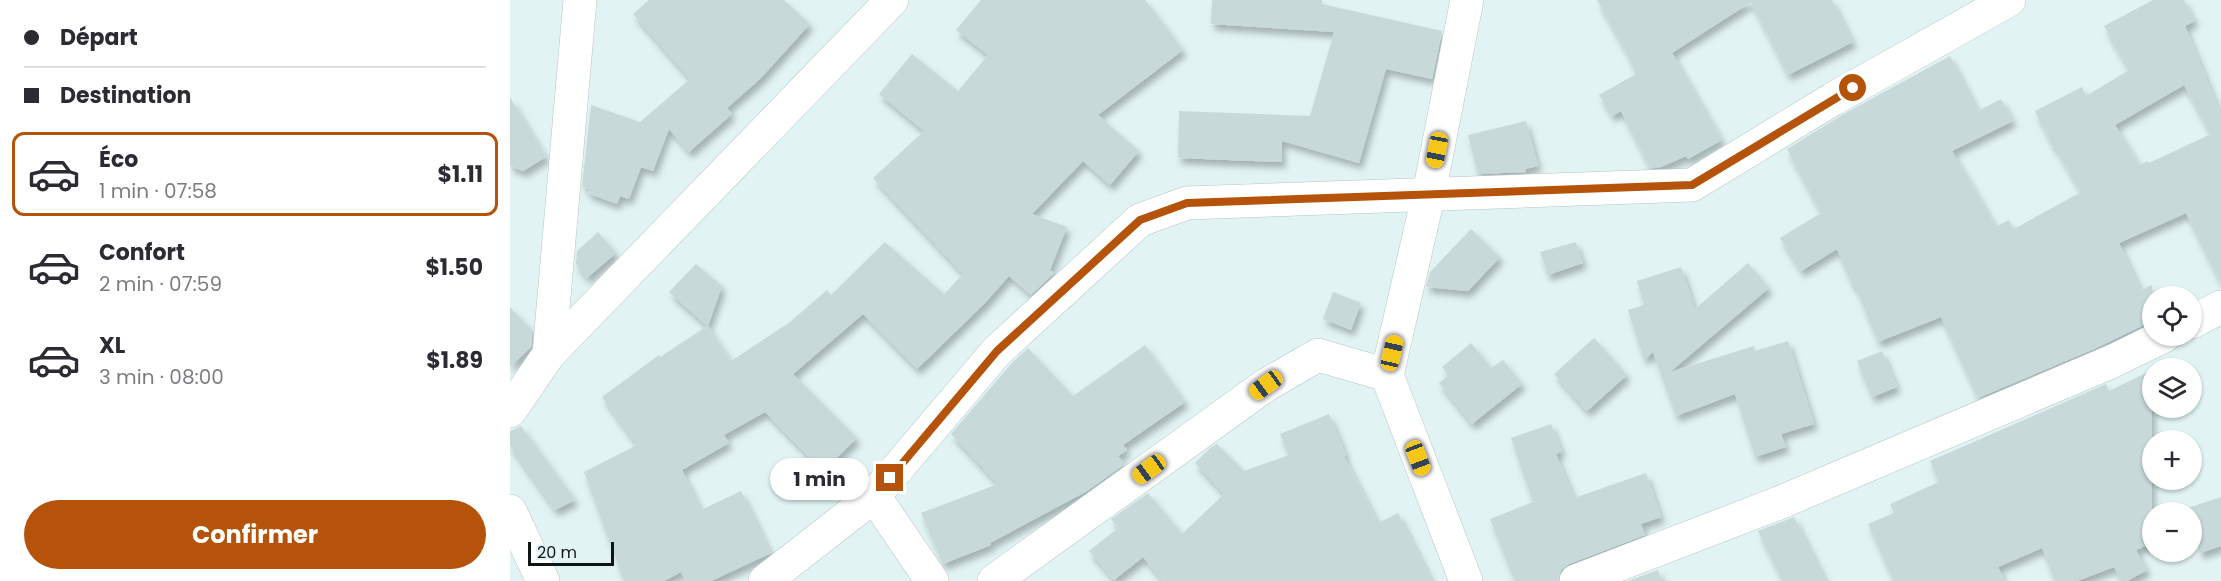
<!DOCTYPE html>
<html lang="fr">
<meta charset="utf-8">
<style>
body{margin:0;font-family:Poppins,sans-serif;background:#f7f7f7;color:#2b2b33;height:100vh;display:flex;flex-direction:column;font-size:22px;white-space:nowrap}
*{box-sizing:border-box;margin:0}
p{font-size:20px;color:#7c7c81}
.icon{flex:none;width:33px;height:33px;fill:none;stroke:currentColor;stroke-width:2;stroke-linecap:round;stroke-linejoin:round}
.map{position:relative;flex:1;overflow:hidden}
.panel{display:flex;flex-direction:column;background:#fff;width:510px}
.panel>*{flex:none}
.top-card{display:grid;align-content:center;height:132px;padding:0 24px;background:#fff}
.controls{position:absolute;left:1632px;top:286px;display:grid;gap:12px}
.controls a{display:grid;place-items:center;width:60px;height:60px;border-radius:50%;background:#fff;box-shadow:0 2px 4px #0004;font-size:30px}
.scale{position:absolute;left:18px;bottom:15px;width:86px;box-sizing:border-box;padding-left:6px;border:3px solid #0f1515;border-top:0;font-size:16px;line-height:21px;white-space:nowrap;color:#0f1515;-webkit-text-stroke:4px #e1f3f3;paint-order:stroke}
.end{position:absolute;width:27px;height:27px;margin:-14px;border:8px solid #b45309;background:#fff;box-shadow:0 0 0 3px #fff}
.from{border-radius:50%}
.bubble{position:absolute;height:42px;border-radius:21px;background:#fff;box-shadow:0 2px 4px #0004;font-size:20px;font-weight:700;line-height:42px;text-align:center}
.car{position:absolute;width:18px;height:36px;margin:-18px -9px;border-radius:8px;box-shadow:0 0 4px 2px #0007;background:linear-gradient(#f5c518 24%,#345 0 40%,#f5c518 0 76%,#345 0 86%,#f5c518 0)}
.top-card b{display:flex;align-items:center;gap:21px;height:57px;font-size:22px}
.top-card b+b{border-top:2px solid #e1e1e2}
.top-card i{width:15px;height:15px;background:#2b2b33}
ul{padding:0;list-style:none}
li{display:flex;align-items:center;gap:18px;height:84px;margin:0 12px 9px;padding:0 12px;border:3px solid transparent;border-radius:12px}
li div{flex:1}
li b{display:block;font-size:22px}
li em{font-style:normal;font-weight:700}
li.active{border-color:#b45309}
li>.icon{width:54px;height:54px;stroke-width:1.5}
.primary-button{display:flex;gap:12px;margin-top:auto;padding:12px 24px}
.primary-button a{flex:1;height:69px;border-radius:36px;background:#b45309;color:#fff;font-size:24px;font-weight:700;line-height:69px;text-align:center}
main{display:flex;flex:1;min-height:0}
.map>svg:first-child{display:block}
.building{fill:#c8d9da;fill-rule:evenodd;filter:url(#shadow)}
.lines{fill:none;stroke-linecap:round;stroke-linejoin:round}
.minor-casing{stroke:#b5c6c7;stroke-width:34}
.minor{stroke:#fff;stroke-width:33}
.route{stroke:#b45309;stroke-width:8}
</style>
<main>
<section class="panel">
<div class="top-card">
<b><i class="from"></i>Départ</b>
<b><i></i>Destination</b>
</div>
<ul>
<li class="active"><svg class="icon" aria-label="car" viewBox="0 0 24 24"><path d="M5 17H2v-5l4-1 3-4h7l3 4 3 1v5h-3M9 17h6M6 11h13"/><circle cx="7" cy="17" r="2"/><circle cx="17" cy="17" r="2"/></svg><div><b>Éco</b><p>1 min · 07:58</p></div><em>$1.11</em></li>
<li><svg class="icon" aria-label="car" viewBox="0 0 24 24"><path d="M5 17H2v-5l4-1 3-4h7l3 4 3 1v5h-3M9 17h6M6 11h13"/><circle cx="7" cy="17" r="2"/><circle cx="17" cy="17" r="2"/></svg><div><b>Confort</b><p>2 min · 07:59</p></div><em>$1.50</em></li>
<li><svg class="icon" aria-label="car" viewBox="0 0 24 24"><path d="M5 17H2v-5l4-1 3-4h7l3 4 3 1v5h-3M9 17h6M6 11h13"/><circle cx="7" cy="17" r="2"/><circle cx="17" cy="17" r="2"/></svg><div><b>XL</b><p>3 min · 08:00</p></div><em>$1.89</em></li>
</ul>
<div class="primary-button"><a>Confirmer</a></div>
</section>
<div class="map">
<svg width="1711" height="581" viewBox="0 0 1711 581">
<defs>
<filter id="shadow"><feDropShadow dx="3.5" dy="6" stdDeviation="3" flood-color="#0004"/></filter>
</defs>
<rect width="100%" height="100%" fill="#e1f3f3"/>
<g class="building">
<polygon points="139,0 274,0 300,24 250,79 217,108 222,114 179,152 159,129 143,171 131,167 119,199 110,196 107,204 77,193 79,189 72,186 81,105 130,122 180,79 123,14"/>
<polygon points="471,0 635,0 673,50 588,115 629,151 600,185 573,161 522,214 557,227 540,270 544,273 521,295 499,276 475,303 407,369 353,314 283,374 347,438 313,471 255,412 214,435 219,443 172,470 191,510 231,491 261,553 201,581 175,581 171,572 154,581 114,581 74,472 127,445 92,397 149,355 150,357 197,326 159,292 186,264 212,286 198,326 221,361 280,322 317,290 321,295 375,242 434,294 453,274 363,178 414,131 369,94 402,54 448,91 478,55 446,30"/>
<polygon points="702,0 812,0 812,4 932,31 922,79 876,69 849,163 772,141 772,162 668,158 669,111 800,116 824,32 701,24"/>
<polygon points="1087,0 1322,0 1343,42 1278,75 1241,2 1162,53 1212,140 1178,159 1176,156 1151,167 1140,168 1111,111 1102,116 1089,95 1126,74 1118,55"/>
<path d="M 1643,0 L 1674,0 L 1685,21 L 1675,26 L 1711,115 L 1711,284 L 1676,213 L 1609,243 L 1631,290 L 1642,285 L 1642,321 L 1584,349 L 1468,398 L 1431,317 L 1368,342 L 1345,285 L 1343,286 L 1327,249 L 1291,271 L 1270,238 L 1311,213 L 1277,149 L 1332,115 L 1440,56 L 1468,111 L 1491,99 L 1503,121 L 1442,151 L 1486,227 L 1499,220 L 1504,229 L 1571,192 L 1545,147 L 1544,148 L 1525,111 L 1572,87 L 1576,96 L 1619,70 L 1594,26 ZM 1674,85 L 1701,134 L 1639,163 L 1638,161 L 1629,165 L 1605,125 Z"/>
<polygon points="0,97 36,157 13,171 0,166"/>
<polygon points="1016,121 1028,166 1015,169 1016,172 968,174 958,135"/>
<polygon points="961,229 990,257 958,291 916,287 920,272"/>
<polygon points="88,232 106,253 77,278 66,264 67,251"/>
<polygon points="1066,242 1073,263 1038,275 1030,252"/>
<polygon points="1238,263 1259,288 1160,372 1244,346 1245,351 1278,341 1304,424 1271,434 1276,447 1245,457 1225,394 1166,416 1143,352 1134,360 1118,310 1134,305 1127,281 1171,267 1185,309"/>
<polygon points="823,292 851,303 841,330 813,319"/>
<polygon points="0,307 22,330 21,347 0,367"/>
<polygon points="1084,338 1117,375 1077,411 1044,374"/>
<polygon points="961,343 981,368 993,360 1012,384 962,424 929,383 939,375 932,367"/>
<polygon points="635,345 675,402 613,445 617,450 608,456 615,464 577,491 480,543 481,545 433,564 411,513 488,484 441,434 501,364 518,348 563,396"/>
<polygon points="1372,351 1387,387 1362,397 1347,361"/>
<polygon points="1642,370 1642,543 1626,550 1637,570 1617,581 1612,581 1604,567 1567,581 1545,581 1532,548 1488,567 1495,581 1384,581 1358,524 1384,513 1380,504 1429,482 1420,461 1596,384 1599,391"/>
<polygon points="819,414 836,455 834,456 868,523 888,513 922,581 653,581 633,557 604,580 579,551 608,528 601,519 638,493 672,534 714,494 685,463 700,448 707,444 734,471 779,455 770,434"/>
<polygon points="1041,424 1052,452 1046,454 1064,498 1136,473 1151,517 1131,524 1135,535 1059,564 1051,570 1048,581 1005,581 980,519 1023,502 1001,438"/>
<polygon points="11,426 65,500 45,510 0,446 0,431"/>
<polygon points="1711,497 1711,546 1690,553 1682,527 1682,513 1677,513 1675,509"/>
<polygon points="1284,517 1316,581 1273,581 1248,531"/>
<polygon points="1148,570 1152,581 1118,581"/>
</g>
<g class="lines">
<g class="minor-casing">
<g id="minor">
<polyline points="1682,322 1711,307"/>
<polyline points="39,354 70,0"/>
<polyline points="0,411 39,354 382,0"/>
<polyline points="364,496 422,581"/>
<polyline points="0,511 33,581"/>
<polyline points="255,581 364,496 487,351 630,220 677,203 1182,185 1323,99 1499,0"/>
<polyline points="484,581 756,385 808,355 877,375"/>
<polyline points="956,581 877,375 919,193 957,0"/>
<polyline points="1066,581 1269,503 1603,361 1654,336"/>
</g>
</g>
<use href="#minor" class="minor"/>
</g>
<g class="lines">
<polyline class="route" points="380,478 487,351 630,220 677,203 1182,185 1343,88"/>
</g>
</svg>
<div class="controls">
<a><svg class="icon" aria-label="locate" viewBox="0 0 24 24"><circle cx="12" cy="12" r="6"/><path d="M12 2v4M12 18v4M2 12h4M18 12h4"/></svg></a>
<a><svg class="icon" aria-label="layers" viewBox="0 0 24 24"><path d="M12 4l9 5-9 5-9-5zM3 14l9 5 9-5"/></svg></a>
<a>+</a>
<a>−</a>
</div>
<div class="scale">20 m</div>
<i class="end from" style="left:1343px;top:88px"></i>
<i class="end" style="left:380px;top:478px"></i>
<div class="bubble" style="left:260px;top:458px;width:99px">1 min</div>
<i class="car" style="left:927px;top:150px;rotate:191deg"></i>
<i class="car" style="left:882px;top:353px;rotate:13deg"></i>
<i class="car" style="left:756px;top:385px;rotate:234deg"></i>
<i class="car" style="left:908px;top:458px;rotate:159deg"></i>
<i class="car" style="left:639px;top:469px;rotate:234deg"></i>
</div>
</main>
